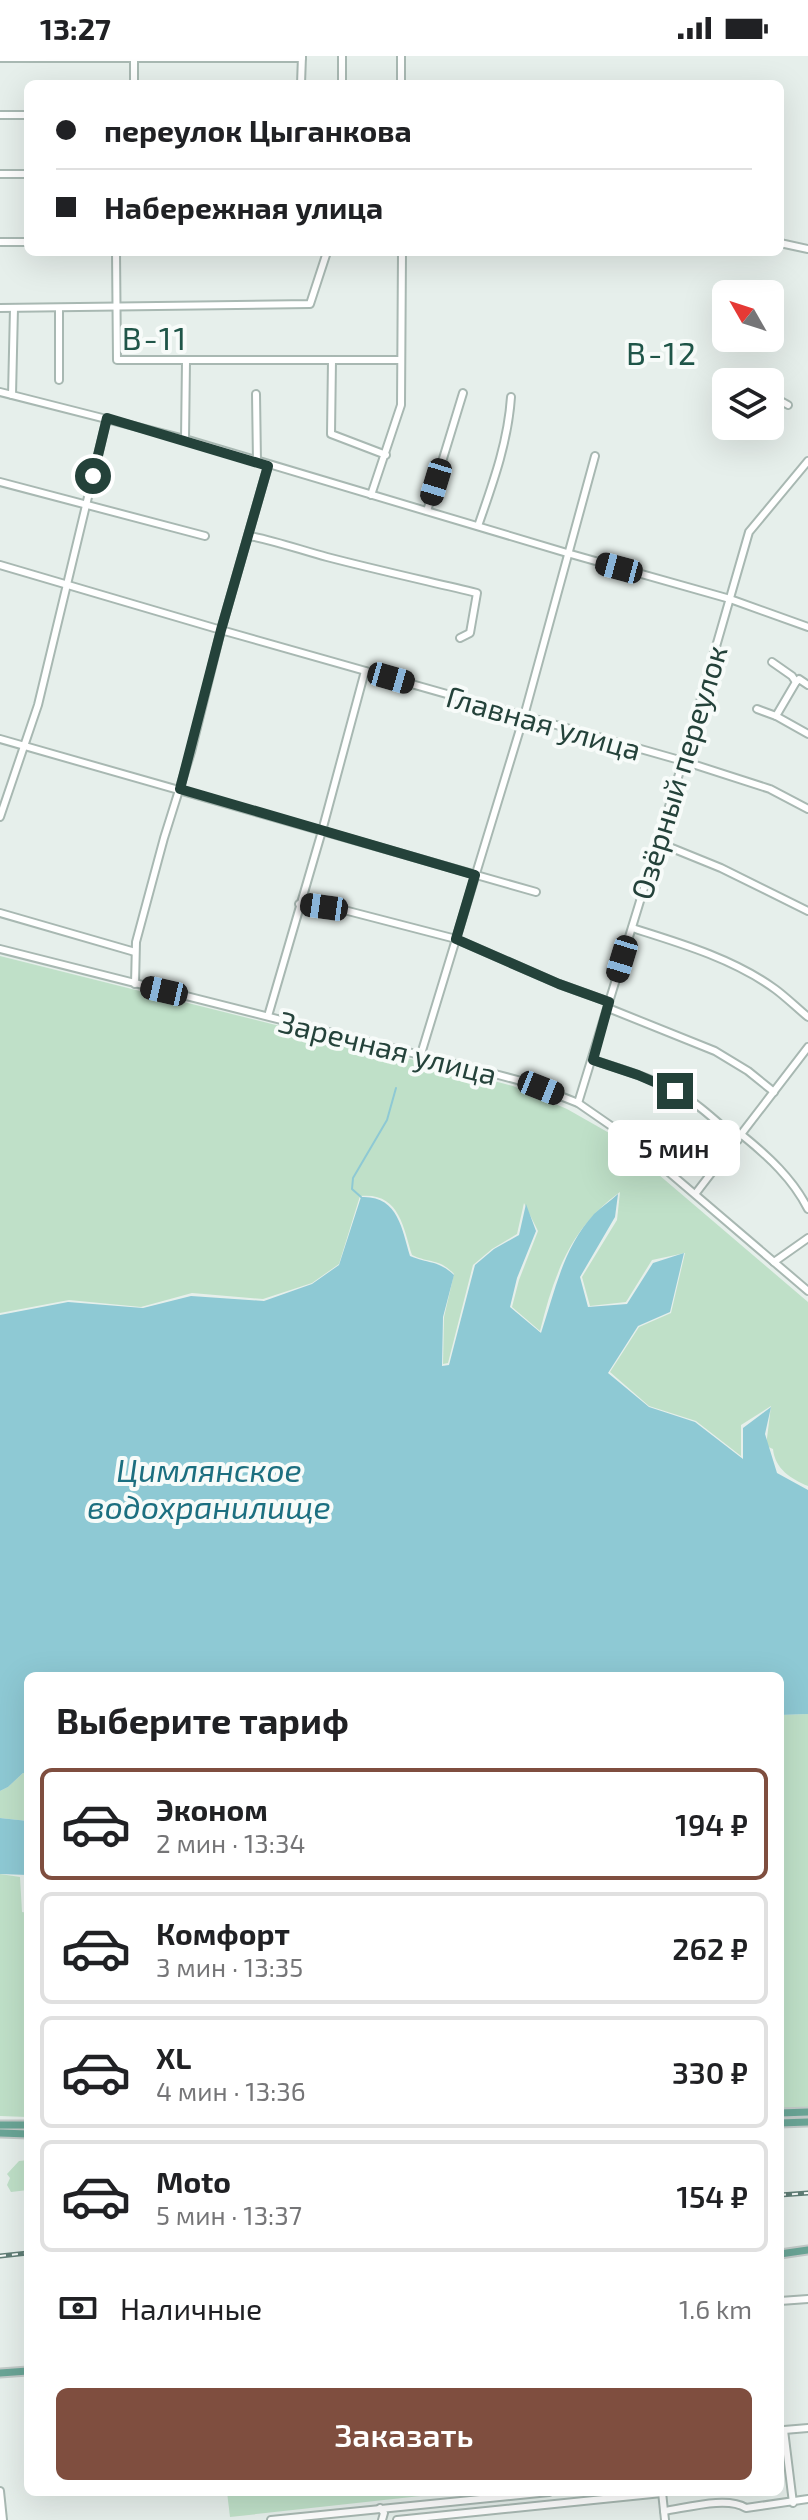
<!DOCTYPE html>
<html lang="ru">
<meta charset="utf-8">
<style>
body{margin:0;font-family:"Exo 2",sans-serif;background:#f2f2f2;color:#202124;height:100vh;display:flex;flex-direction:column;font-size:30px;white-space:nowrap}
*{box-sizing:border-box;margin:0}
p{font-size:26px;color:#757577}
.icon{flex:none;width:44px;height:44px;fill:none;stroke:currentColor;stroke-width:2;stroke-linecap:round;stroke-linejoin:round}
.map{position:relative;flex:1;overflow:hidden}
.panel{position:absolute;left:24px;top:1616px;width:760px;height:824px;display:flex;flex-direction:column;background:#fff;border-radius:12px;box-shadow:0 8px 32px #0002}
.panel>*{flex:none}
.banner{position:absolute;left:24px;top:24px;width:760px;height:176px;border-radius:12px;box-shadow:0 8px 32px #0002;display:grid;align-content:center;height:176px;padding:0 32px;background:#fff}
.needle{width:52px;rotate:309deg}
.tools{position:absolute;left:712px;top:224px;display:grid;gap:16px}
.tools a{display:grid;place-items:center;width:72px;height:72px;border-radius:12px;background:#fff;box-shadow:0 8px 32px #0002;font-size:40px}
.end{position:absolute;width:36px;height:36px;margin:-18px;border:10px solid #24423a;background:#fff;box-shadow:0 0 0 4px #fff}
.from{border-radius:50%}
.bubble{position:absolute;height:56px;border-radius:12px;background:#fff;box-shadow:0 8px 32px #0002;font-size:26px;font-weight:600;line-height:56px;text-align:center}
.car{position:absolute;width:24px;height:48px;margin:-24px -12px;border-radius:10px;box-shadow:0 0 6px 2px #0007;background:linear-gradient(#222 24%,#8ab4d8 0 40%,#222 0 76%,#8ab4d8 0 86%,#222 0)}
.banner b{display:flex;align-items:center;gap:28px;height:76px;font-size:30px}
.banner b+b{border-top:2px solid #e0e0e0}
.banner i{width:20px;height:20px;background:#202124}
ul{padding:0;list-style:none}
li{display:flex;align-items:center;gap:24px;height:112px;margin:0 16px 12px;padding:0 16px;border:4px solid #e0e0e0;border-radius:12px}
li div{flex:1}
li b{display:block;font-size:30px}
li em{font-style:normal;font-weight:600}
li.selected{border-color:#7f4e3f}
li>.icon{width:72px;height:72px;stroke-width:1.5}
h2{padding:0 32px;font-size:36px;line-height:96px}
.pay{display:flex;align-items:center;gap:20px;height:88px;padding:0 32px;font-size:30px}
.pay p{margin-inline-start:auto}
.cta{display:flex;gap:16px;margin-top:auto;padding:16px 32px}
.cta a{flex:1;height:92px;border-radius:12px;background:#7f4e3f;color:#fff;font-size:32px;font-weight:600;line-height:92px;text-align:center}
.status{display:flex;justify-content:space-between;align-items:center;height:56px;padding:0 40px;background:#fff;direction:ltr}
.status svg{height:22px;fill:currentColor}
.map>svg:first-child{display:block}
.green{fill:#bfe0c8}
.water{fill:#8ec9d4}
.lines{fill:none;stroke-linecap:round;stroke-linejoin:round}
.stream{stroke:#8ec9d4;stroke-width:2}
.minor-casing{stroke:#a8b8b2;stroke-width:10}
.major-casing{stroke:#c2cac8;stroke-width:11}
.minor{stroke:#fff;stroke-width:6}
.major{stroke:#6aa596;stroke-width:7}
.rail-casing{stroke:#5f7d75;stroke-width:5}
.rail{stroke:#f7fbf9;stroke-width:2;stroke-dasharray:6;stroke-linecap:butt}
.route{stroke:#24423a;stroke-width:10}
.labels{text-anchor:middle;dominant-baseline:central;stroke-width:8;stroke-linejoin:round;paint-order:stroke}
.street-label{font-size:30px;fill:#24423a;stroke:#f7fbf9}
.neighbourhood-label{font-size:32px;letter-spacing:2px;fill:#1f5548;stroke:#f7fbf9}
.water-label{font-size:32px;font-style:italic;fill:#1c6f80;stroke:#f7fbf9}
</style>
<div class="status"><b>13:27</b><svg viewBox="0 0 49 12"><path d="M0 12V9h3v3zM5 12V6h3v6zM10 12V3h3v9zM15 12V0h3v12zM26 1h20v11H26zM47 4h2v5h-2z"/></svg></div>
<div class="map">
<svg width="808" height="2464" viewBox="0 0 808 2464">
<rect width="100%" height="100%" fill="#e6efeb"/>
<g class="green">
<path d="M 0,900 L 380,995 L 513,1030 L 567,1053 L 611,1078 L 808,1246 L 808,1430 C 791,1423 775,1413 773,1393 L 766,1390 L 771,1350 L 741,1369 L 741,1400 L 696,1365 L 649,1350 L 610,1316 L 639,1271 L 671,1257 L 685,1197 L 652,1204 L 626,1246 L 590,1250 L 582,1221 L 617,1164 L 620,1136 C 571,1171 554,1218 540,1275 L 512,1251 L 519,1224 L 538,1175 L 524,1147 L 517,1178 L 492,1193 L 473,1209 L 448,1307 L 443,1308 L 444,1261 L 454,1218 C 439,1202 431,1208 412,1199 C 403,1170 399,1136 360,1140 L 339,1208 L 312,1227 L 263,1243 L 192,1237 L 141,1251 L 69,1244 L 0,1257 Z"/>
<polygon points="808,1658 808,2053 780,2055 780,1659"/>
<polygon points="23,1717 28,1717 28,1765 0,1762 0,1735 8,1731"/>
<polygon points="0,1818 20,1821 22,1856 28,1857 28,2061 0,2060"/>
<polygon points="28,2104 28,2134 11,2136 7,2129 10,2122 7,2118 19,2105"/>
<polygon points="227,2436 457,2436 230,2461"/>
</g>
<g class="water">
<path d="M 618,1138 L 615,1161 L 580,1221 L 588,1251 L 627,1248 L 653,1207 L 684,1197 L 670,1256 L 638,1270 L 608,1317 L 649,1351 L 695,1366 L 743,1403 L 743,1372 L 771,1351 L 765,1378 L 777,1417 L 808,1434 L 808,1658 L 780,1659 L 780,1620 L 28,1620 L 28,1717 L 23,1717 L 8,1731 L 0,1735 L 0,1259 L 68,1246 L 143,1252 L 191,1240 L 264,1245 L 312,1228 L 339,1209 L 361,1141 C 398,1139 402,1173 410,1200 C 429,1208 438,1204 454,1219 L 443,1261 L 442,1310 L 449,1309 L 475,1209 L 494,1193 L 519,1179 L 526,1148 L 536,1175 L 517,1222 L 510,1251 L 541,1277 C 555,1235 563,1192 594,1158 C 601,1151 611,1145 618,1138 Z"/>
<polygon points="0,1762 28,1765 28,1819 0,1818"/>
</g>
<g class="lines">
<polyline class="stream" points="361,1141 352,1133 353,1122 387,1064 396,1032"/>
<g class="minor-casing">
<g id="minor">
<polyline points="401,0 401,28"/>
<polyline points="0,2 302,2"/>
<polyline points="134,28 134,2"/>
<polyline points="301,28 302,0"/>
<polyline points="342,28 342,0"/>
<polyline points="0,59 28,59"/>
<polyline points="0,118 28,118"/>
<polyline points="0,186 28,186"/>
<polyline points="780,187 808,193"/>
<polyline points="116,196 117,304 400,304"/>
<polyline points="0,252 310,248 327,196"/>
<polyline points="332,304 331,378 386,399"/>
<polyline points="59,324 59,253"/>
<polyline points="0,336 185,383 567,497 730,543 808,571"/>
<polyline points="256,338 257,406"/>
<polyline points="12,339 14,252"/>
<polyline points="770,339 788,349"/>
<polyline points="185,383 186,305"/>
<polyline points="0,426 205,480"/>
<polyline points="371,439 401,349 402,196"/>
<polyline points="427,455 463,337"/>
<path d="M 478,470 C 493,427 508,386 511,341"/>
<path d="M 250,480 C 276,485 301,494 327,501 C 377,514 427,525 477,537 L 470,577 L 460,582"/>
<polyline points="0,509 221,574 683,705 770,733 808,753"/>
<polyline points="772,606 792,620 796,626"/>
<polyline points="808,629 799,623 796,626 776,660 808,678"/>
<polyline points="757,653 776,660"/>
<polyline points="0,683 536,836"/>
<polyline points="0,761 38,649 107,362"/>
<polyline points="657,786 721,812 808,855"/>
<polyline points="299,848 348,855 456,883 559,928 609,946"/>
<polyline points="0,857 135,896"/>
<path d="M 632,872 C 680,887 734,903 775,933 C 786,941 797,952 808,961"/>
<polyline points="0,893 491,1017 525,1026 578,1047 630,1083 808,1235"/>
<polyline points="135,928 136,886 164,782 191,696 221,574 268,410"/>
<polyline points="608,952 715,995 748,1015 774,1036"/>
<polyline points="268,960 322,775 365,615"/>
<polyline points="421,998 524,660 595,400"/>
<path d="M 593,1004 C 620,1013 649,1021 674,1034 C 698,1047 718,1067 738,1084"/>
<polyline points="578,1047 683,705 749,476 808,405"/>
<path d="M 742,1079 C 768,1100 793,1123 808,1153"/>
<polyline points="696,1137 808,991"/>
<polyline points="774,1206 808,1182"/>
<polyline points="780,2245 808,2243"/>
<polyline points="784,2374 793,2447"/>
<polyline points="784,2374 808,2372"/>
<polyline points="0,2435 3,2464"/>
<polyline points="662,2436 665,2464"/>
<polyline points="380,2452 384,2457 382,2464"/>
<path d="M 664,2455 C 686,2452 727,2440 746,2452 L 808,2443"/>
<polyline points="271,2464 549,2436"/>
<polyline points="397,2464 662,2437"/>
</g>
</g>
<g class="major-casing">
<g id="major">
<polyline points="780,2057 808,2056"/>
<polyline points="780,2067 808,2066"/>
<polyline points="0,2069 28,2069"/>
<polyline points="0,2077 28,2078"/>
<polyline points="780,2198 808,2194"/>
<polyline points="0,2317 28,2315"/>
</g>
</g>
<use href="#minor" class="minor"/>
<use href="#major" class="major"/>
<g class="rail-casing">
<g id="rail">
<polyline points="780,2139 808,2137"/>
<polyline points="0,2200 28,2197"/>
</g>
</g>
<use href="#rail" class="rail"/>
</g>
<g class="lines">
<polyline class="route" points="93,420 107,362 268,410 221,574 180,733 475,819 456,883 559,928 609,946 593,1004 638,1019 675,1035"/>
</g>
<g class="labels">
<g class="street-label">
<text transform="translate(544 666) rotate(16)">Главная улица</text>
<text transform="translate(678 716) rotate(-73)">Озёрный переулок</text>
<text transform="translate(388 991) rotate(14)">Заречная улица</text>
</g>
<g class="neighbourhood-label">
<text x="155" y="281">В-11</text>
<text x="662" y="296">В-12</text>
</g>
<g class="water-label">
<text x="209" y="1413">Цимлянское<tspan x="209" dy="37">водохранилище</tspan></text>
</g>
</g>
</svg>
<div class="tools">
<a><svg class="needle" viewBox="-14 -14 28 28"><path d="M0-13l5 13h-10z" fill="#e53935"/><path d="M0 13l5-13h-10z" fill="#757577"/></svg></a>
<a><svg class="icon" aria-label="layers" viewBox="0 0 24 24"><path d="M12 4l9 5-9 5-9-5zM3 14l9 5 9-5"/></svg></a>
</div>
<i class="end from" style="left:93px;top:420px"></i>
<i class="end" style="left:675px;top:1035px"></i>
<div class="bubble" style="left:608px;top:1064px;width:132px">5 мин</div>
<i class="car" style="left:436px;top:426px;rotate:197deg"></i>
<i class="car" style="left:619px;top:512px;rotate:285deg"></i>
<i class="car" style="left:391px;top:622px;rotate:106deg"></i>
<i class="car" style="left:324px;top:851px;rotate:278deg"></i>
<i class="car" style="left:622px;top:903px;rotate:197deg"></i>
<i class="car" style="left:164px;top:935px;rotate:283deg"></i>
<i class="car" style="left:541px;top:1032px;rotate:112deg"></i>
<div class="banner">
<b><i class="from"></i>переулок Цыганкова</b>
<b><i></i>Набережная улица</b>
</div>
<section class="panel">
<h2>Выберите тариф</h2>
<ul>
<li class="selected"><svg class="icon" aria-label="car" viewBox="0 0 24 24"><path d="M5 17H2v-5l4-1 3-4h7l3 4 3 1v5h-3M9 17h6M6 11h13"/><circle cx="7" cy="17" r="2"/><circle cx="17" cy="17" r="2"/></svg><div><b>Эконом</b><p>2 мин · 13:34</p></div><em>194 ₽</em></li>
<li><svg class="icon" aria-label="car" viewBox="0 0 24 24"><path d="M5 17H2v-5l4-1 3-4h7l3 4 3 1v5h-3M9 17h6M6 11h13"/><circle cx="7" cy="17" r="2"/><circle cx="17" cy="17" r="2"/></svg><div><b>Комфорт</b><p>3 мин · 13:35</p></div><em>262 ₽</em></li>
<li><svg class="icon" aria-label="car" viewBox="0 0 24 24"><path d="M5 17H2v-5l4-1 3-4h7l3 4 3 1v5h-3M9 17h6M6 11h13"/><circle cx="7" cy="17" r="2"/><circle cx="17" cy="17" r="2"/></svg><div><b>XL</b><p>4 мин · 13:36</p></div><em>330 ₽</em></li>
<li><svg class="icon" aria-label="car" viewBox="0 0 24 24"><path d="M5 17H2v-5l4-1 3-4h7l3 4 3 1v5h-3M9 17h6M6 11h13"/><circle cx="7" cy="17" r="2"/><circle cx="17" cy="17" r="2"/></svg><div><b>Moto</b><p>5 мин · 13:37</p></div><em>154 ₽</em></li>
</ul>
<div class="pay"><svg class="icon" aria-label="cash" viewBox="0 0 24 24"><path d="M3 7h18v10H3z"/><circle cx="12" cy="12" r="2"/></svg>Наличные<p>1.6 km</p></div>
<div class="cta"><a>Заказать</a></div>
</section>
</div>
